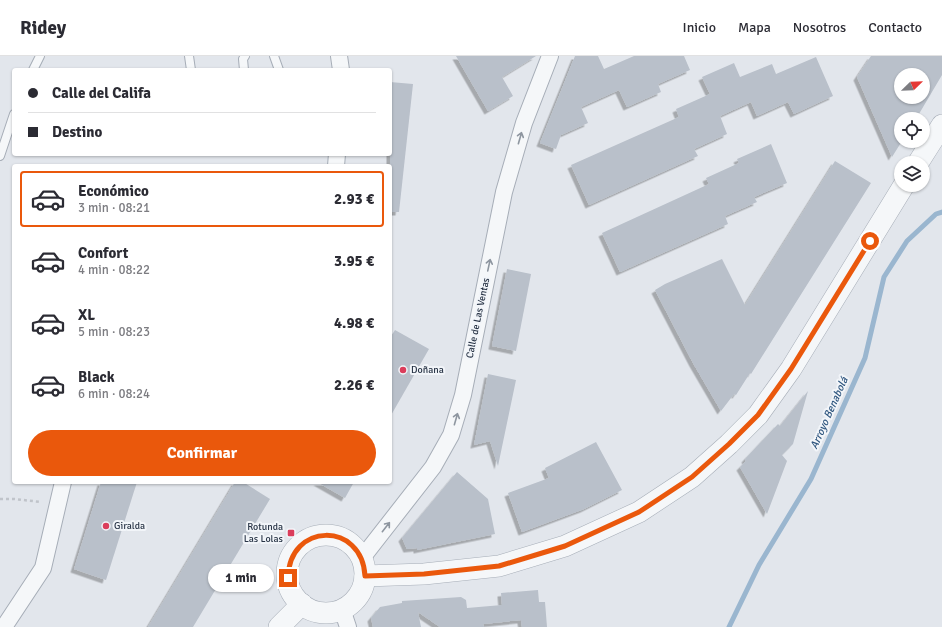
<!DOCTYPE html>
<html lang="es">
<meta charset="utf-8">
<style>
body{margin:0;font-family:Signika,sans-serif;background:#f7f7f7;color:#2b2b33;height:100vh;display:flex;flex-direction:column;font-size:15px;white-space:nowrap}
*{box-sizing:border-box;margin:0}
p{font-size:13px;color:#7c7c81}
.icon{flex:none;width:22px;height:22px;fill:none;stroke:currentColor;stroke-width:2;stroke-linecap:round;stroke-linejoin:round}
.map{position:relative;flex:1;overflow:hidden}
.sheet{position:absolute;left:12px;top:108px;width:380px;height:320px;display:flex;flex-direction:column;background:#fff;border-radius:4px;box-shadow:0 1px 3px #0004}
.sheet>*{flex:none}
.guide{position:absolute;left:12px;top:12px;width:380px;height:88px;border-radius:4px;box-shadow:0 1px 3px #0004;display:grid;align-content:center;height:88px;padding:0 16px;background:#fff}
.needle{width:26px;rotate:67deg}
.fabs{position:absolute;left:894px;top:12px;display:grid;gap:8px}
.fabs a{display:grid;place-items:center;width:36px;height:36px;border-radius:50%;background:#fff;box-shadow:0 1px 3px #0004;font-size:20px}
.end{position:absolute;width:18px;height:18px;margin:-9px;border:5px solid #ea580c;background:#fff;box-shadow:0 0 0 2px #fff}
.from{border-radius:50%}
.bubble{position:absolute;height:28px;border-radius:14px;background:#fff;box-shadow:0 1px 3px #0004;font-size:13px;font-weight:800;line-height:28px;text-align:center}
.guide b{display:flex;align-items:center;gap:14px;height:38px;font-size:15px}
.guide b+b{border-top:1px solid #e1e1e2}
.guide i{width:10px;height:10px;background:#2b2b33}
ul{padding:7px 0 0;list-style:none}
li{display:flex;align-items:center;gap:12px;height:56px;margin:0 8px 6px;padding:0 8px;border:2px solid transparent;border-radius:4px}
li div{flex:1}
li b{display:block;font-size:15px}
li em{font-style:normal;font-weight:800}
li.selected{border-color:#ea580c}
li>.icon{width:36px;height:36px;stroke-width:1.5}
.action{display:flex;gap:8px;margin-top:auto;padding:8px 16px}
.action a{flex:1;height:46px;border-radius:24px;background:#ea580c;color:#fff;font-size:16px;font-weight:800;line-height:46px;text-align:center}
header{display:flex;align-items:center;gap:24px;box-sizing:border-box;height:56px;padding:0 20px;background:#fff;border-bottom:1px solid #e1e1e2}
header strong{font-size:19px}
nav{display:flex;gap:22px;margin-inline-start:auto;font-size:14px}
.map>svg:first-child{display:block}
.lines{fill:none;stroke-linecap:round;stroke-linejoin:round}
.stream{stroke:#9ab6cf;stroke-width:5}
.building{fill:#b9c0ca;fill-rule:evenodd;filter:url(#shadow)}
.service-casing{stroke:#a6adb7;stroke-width:10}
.minor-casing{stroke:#a6adb7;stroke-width:18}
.tertiary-casing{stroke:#a6adb7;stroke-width:22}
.path{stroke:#c0c4ca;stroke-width:2.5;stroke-dasharray:3 3;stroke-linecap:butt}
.service{stroke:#f5f7f9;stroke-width:8}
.minor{stroke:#f5f7f9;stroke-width:16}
.tertiary{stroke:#f5f7f9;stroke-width:21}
.oneway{stroke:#8e96a0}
.route{stroke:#ea580c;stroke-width:5}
.poi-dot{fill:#db3d5b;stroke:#f2f5f9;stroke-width:1.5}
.labels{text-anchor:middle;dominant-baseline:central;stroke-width:4;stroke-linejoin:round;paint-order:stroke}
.street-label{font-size:10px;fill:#283446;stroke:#f2f5f9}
.poi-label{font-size:10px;fill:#283446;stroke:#f2f5f9;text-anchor:start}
.water-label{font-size:11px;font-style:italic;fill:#2e557e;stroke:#f2f5f9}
</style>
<header>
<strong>Ridey</strong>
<nav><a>Inicio</a><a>Mapa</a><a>Nosotros</a><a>Contacto</a></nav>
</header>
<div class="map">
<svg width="942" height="571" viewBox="0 0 942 571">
<defs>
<filter id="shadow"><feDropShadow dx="-3.5" dy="3.5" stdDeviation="0" flood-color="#0004"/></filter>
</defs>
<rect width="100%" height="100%" fill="#e2e6ec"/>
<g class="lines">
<polyline class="stream" points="729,571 759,509 811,423 865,302 884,221 907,185 936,158 942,156"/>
</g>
<g class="building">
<polygon points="456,0 536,0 502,21 513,40 488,55"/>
<polygon points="575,0 598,0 604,13 634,0 684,0 690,14 658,28 661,36 627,51 619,34 581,51 588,67 561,79 556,93 540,87"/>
<path d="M 871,0 L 942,0 L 942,19 L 916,63 L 901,63 L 902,85 L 892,101 L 857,21 ZM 901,19 L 923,19 L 923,41 L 901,41 Z"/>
<polygon points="816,1 833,40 794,58 788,46 757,60 751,46 720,60 727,78 694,93 698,100 589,149 571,109 679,61 676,53 710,38 702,21 734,7 740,21 772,8 776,18"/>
<polygon points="390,26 413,28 399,156 390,156"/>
<polygon points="771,88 787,127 754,141 757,146 725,160 728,168 620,216 602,177 709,128 706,122 739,107 737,103"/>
<polygon points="835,105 871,127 751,318 750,317 736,339 734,338 721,355 693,307 655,234 665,228 722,203 745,249"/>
<polygon points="507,213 531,218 516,295 492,290"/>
<polygon points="395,274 429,293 390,361 390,282"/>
<polygon points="488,318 516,324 498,410 490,385 474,389"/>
<polygon points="808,335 793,388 782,399 787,405 767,458 740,411 746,405 745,403 778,368 780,370"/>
<polygon points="596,386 622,434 584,453 522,476 508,437 549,422 545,412"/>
<polygon points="457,416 488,443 495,478 417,494 417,492 407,493 402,482"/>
<polygon points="101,426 137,426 106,524 74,513"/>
<polygon points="235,426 243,426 270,443 193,571 148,571"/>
<polygon points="317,426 354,426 345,442"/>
<polygon points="538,534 539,546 545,546 547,571 522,571 521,564 483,568 484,571 440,571 418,556 421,571 373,571 371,562 380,551 402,547 402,545 461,541 466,544 467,552 502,549 501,537"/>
</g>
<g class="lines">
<g class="service-casing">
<g id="service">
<polyline points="189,0 191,14"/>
<polyline points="274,0 279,14"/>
<polyline points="33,14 40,0"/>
<polyline points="244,14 243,3 245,0"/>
<polyline points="0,100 14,58"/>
</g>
</g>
<g class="minor-casing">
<g id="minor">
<polyline points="339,0 341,14"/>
<polyline points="336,110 337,98"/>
<polyline points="362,502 433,411 451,379 463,339 504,136 524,67 550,0"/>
<polyline points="342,553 348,571"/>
<polyline points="4,571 43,512 63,426"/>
</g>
</g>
<g class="tertiary-casing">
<g id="tertiary">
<polyline points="918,107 942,69"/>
<circle cx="326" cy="518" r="39"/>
<polyline points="365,520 424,518 499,510 565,490 639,456 692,421 729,388 758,359 791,313 904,129"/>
<polyline points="279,571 302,548"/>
</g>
</g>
<polyline class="path" points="0,443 14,443 41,446"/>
<use href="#service" class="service"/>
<use href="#minor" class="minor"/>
<use href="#tertiary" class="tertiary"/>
</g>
<defs><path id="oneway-shaft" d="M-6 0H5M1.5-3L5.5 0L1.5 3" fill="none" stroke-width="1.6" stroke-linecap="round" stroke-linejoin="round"/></defs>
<g class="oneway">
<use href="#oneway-shaft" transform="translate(520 82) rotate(-74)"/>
<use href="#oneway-shaft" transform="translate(489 209) rotate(-78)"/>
<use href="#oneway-shaft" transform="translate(456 363) rotate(-74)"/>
<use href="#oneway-shaft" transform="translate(386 471) rotate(-52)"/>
</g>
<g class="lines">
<path class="route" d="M 288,522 C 289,466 362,465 365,520 L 424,518 L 499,510 L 552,494 L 565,490 L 639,456 L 692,421 L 729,388 L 758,359 L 791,313 L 870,185"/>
</g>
<g class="poi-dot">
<circle cx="403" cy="314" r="4"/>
<circle cx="106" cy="470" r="4"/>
<rect x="287" y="473" width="8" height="8" rx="2"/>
</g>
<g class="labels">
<g class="street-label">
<text transform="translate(478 262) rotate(-78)">Calle de Las Ventas</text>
</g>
<g class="poi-label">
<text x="411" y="314">Doñana</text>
<text x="114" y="470">Giralda</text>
<text x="283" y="471" text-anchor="end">Rotunda<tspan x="283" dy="12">Las Lolas</tspan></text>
</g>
<g class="water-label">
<text transform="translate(829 357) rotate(-66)">Arroyo Benabolá</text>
</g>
</g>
</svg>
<div class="fabs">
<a><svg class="needle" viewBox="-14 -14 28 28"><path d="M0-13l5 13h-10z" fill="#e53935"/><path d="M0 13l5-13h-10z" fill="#7c7c81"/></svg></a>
<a><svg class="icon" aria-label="locate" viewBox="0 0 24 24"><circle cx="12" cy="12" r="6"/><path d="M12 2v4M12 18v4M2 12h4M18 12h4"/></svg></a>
<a><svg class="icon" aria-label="layers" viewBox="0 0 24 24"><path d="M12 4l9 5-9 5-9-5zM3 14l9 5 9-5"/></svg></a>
</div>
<i class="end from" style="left:870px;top:185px"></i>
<i class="end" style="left:288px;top:522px"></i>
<div class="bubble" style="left:208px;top:508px;width:66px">1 min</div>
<div class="guide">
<b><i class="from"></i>Calle del Califa</b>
<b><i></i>Destino</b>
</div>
<section class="sheet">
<ul>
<li class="selected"><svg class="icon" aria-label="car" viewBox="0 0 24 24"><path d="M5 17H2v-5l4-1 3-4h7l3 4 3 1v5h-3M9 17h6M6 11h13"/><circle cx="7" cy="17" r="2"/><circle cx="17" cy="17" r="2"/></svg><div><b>Económico</b><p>3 min · 08:21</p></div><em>2.93 €</em></li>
<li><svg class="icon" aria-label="car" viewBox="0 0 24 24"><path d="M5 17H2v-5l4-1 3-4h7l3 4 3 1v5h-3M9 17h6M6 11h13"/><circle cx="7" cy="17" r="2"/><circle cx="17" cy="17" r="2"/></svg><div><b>Confort</b><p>4 min · 08:22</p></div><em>3.95 €</em></li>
<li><svg class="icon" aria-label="car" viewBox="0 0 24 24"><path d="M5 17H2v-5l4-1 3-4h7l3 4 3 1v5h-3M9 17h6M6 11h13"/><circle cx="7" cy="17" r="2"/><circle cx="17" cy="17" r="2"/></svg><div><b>XL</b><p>5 min · 08:23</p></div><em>4.98 €</em></li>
<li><svg class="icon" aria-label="car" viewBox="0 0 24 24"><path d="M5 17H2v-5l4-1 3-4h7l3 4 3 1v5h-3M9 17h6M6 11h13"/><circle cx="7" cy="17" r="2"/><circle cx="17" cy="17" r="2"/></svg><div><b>Black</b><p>6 min · 08:24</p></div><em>2.26 €</em></li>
</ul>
<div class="action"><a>Confirmar</a></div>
</section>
</div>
